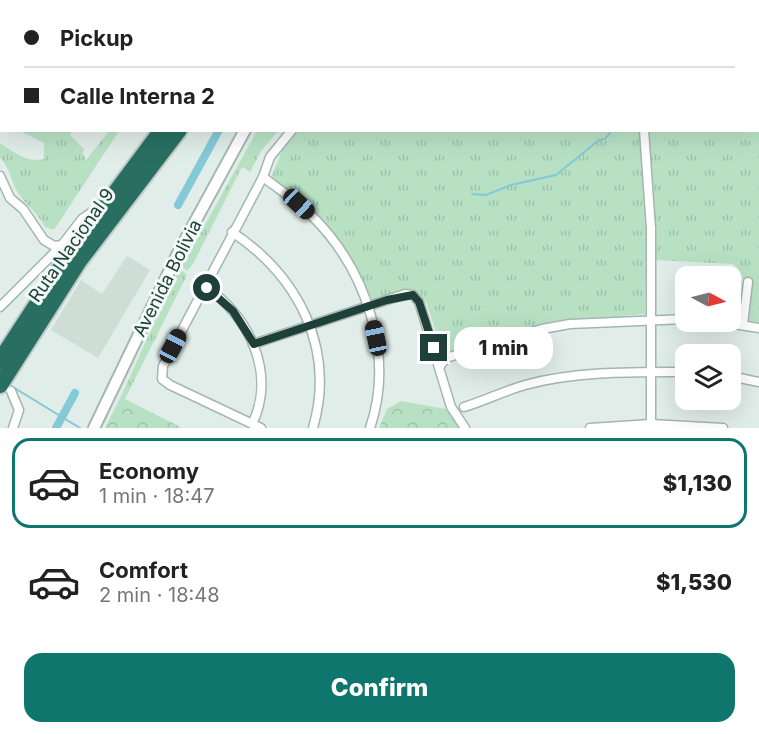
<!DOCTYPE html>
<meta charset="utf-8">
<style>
body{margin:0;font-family:Inter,sans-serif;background:#f6f6f6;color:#222;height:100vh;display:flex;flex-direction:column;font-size:22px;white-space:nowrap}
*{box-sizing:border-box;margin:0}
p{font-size:20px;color:#767676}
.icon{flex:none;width:33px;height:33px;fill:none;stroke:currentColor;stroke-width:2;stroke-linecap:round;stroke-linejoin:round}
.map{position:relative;height:428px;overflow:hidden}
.details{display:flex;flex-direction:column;background:#fff;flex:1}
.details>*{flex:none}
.banner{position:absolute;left:0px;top:0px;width:759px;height:132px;box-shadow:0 6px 24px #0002;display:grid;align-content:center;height:132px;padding:0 24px;background:#fff}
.needle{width:39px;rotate:97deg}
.controls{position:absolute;left:675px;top:266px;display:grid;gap:12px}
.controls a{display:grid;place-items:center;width:66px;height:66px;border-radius:12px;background:#fff;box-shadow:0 6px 24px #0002;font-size:30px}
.end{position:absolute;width:27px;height:27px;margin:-14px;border:8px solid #1f4038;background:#fff;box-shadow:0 0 0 3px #fff}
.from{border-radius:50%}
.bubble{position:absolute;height:42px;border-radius:18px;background:#fff;box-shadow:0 6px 24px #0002;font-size:20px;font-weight:800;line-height:42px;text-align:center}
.car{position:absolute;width:18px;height:36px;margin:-18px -9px;border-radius:8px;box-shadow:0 0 4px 2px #0007;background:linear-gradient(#222 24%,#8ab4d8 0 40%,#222 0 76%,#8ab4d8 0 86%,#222 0)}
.banner b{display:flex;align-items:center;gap:21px;height:57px;font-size:22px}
.banner b+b{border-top:2px solid #e0e0e0}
.banner i{width:15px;height:15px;background:#222}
ul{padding:10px 0 0;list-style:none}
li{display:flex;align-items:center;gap:18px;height:90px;margin:0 12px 9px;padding:0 12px;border:3px solid transparent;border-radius:18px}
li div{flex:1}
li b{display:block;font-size:22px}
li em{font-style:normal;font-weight:800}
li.current{border-color:#0f766e}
li>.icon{width:54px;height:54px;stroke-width:1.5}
.button{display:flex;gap:12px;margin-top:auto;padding:12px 24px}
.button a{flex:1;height:69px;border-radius:18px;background:#0f766e;color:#fff;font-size:24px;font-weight:800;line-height:69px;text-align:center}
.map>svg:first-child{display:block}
.built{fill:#cfddd7}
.grass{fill:url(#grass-tufts)}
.forest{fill:url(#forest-crowns)}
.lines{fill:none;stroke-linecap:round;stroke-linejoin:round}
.stream{stroke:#83c9d8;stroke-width:2}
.canal{stroke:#83c9d8;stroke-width:8}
.minor-casing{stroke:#a3b6b0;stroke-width:11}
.tertiary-casing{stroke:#a3b6b0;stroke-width:14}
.motorway-casing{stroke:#c0cac7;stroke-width:20}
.minor{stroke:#fff;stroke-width:8}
.tertiary{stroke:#fff;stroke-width:10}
.motorway{stroke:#286f62;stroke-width:16}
.route{stroke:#1f4038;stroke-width:8}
.labels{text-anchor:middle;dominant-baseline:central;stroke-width:6;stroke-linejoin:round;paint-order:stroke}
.street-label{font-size:18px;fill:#1f4038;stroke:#f2f9f6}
</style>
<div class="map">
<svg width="759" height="428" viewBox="0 0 759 428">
<defs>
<pattern id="grass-tufts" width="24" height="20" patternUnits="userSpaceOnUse" patternTransform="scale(1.5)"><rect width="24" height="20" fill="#b8e1c4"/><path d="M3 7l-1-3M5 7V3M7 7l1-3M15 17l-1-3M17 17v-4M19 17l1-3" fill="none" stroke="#9ec2a9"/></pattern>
<pattern id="forest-crowns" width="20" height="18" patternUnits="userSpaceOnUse" patternTransform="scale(1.5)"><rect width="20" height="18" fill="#b8e1c4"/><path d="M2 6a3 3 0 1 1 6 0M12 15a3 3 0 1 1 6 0" fill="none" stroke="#9ec2a9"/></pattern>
</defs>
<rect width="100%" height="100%" fill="#e1ede8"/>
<polygon class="built" points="127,256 150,270 98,358 51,330 81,280 102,294"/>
<g class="grass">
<path d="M 758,48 L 759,49 L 759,323 L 738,318 C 742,300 751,277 733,264 L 653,260 L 654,214 L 649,131 L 758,130 Z"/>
<path d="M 20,131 L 72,131 L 70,135 L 84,149 L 83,153 L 86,160 L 109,131 L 119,131 L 54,230 L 45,227 C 38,213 26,205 18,193 C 11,182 10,167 0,158 L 0,143 C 14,152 26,163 44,159 L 44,143 Z"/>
<polygon points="257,131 278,131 261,151 250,172 242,167 193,264 187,271 182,266"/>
<polygon points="298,131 640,131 647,225 645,314 551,323 503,334 447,354 441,349 426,301 405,290 372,299 350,259 270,180 284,146"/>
<polygon points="179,268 187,275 125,399 121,396"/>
</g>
<g class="forest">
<polygon points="121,396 125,399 182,428 105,428"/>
<polygon points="401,401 446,409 459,428 379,428 387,409"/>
</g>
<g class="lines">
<g class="stream">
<polyline points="758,126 759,127"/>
<polyline points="472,194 486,195 511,185 556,175 599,140 605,139 612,130"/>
<polyline points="8,384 80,428"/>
</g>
<g class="canal">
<polyline points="291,2 291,0"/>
<polyline points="178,205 219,130"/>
<polyline points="56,428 75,393"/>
</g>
<g class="minor-casing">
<g id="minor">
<polyline points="611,0 611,2"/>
<polyline points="384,2 385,0"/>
<polyline points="644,130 651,229 651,428"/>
<polyline points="0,176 10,198 23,209 44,240 54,246 62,245"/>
<path d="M 263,177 C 280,190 298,202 313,217 C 366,270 395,355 370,428"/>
<path d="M 232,232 C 298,276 336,348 313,428"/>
<path d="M 205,287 C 249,314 277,375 252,424"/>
<polyline points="0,307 62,245 82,219 99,207"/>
<polyline points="715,321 759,328"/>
<polyline points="743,324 748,282"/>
<polyline points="253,344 405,294 413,295 419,302 451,407 465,428"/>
<polyline points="440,366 446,358 542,329 570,324 686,319"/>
<polyline points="730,376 759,382"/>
<polyline points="11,391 19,410 13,428"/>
<path d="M 464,407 C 484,401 504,391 525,385 C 576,371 633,372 686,372"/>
<polyline points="261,428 170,385 162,379 163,366 263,177 270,157 292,130"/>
<polyline points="590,428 651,424 723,428"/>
</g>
</g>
<g class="tertiary-casing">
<g id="tertiary">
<polyline points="316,2 316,0"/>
<polyline points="94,428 178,253 245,130"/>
</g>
</g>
<g class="motorway-casing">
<g id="motorway">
<polyline points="255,2 256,0"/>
<polyline points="270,2 270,0"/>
<polyline points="0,361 69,255 162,130"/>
<polyline points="0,385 79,261 179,130"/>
</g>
</g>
<use href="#minor" class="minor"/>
<use href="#tertiary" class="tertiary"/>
<use href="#motorway" class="motorway"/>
</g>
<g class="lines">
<polyline class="route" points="207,288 233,311 254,344 387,300 413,295 419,302 434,348"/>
</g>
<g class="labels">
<g class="street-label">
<text transform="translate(71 245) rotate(-55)">Ruta Nacional 9</text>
<text transform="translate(167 278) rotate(-63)">Avenida Bolivia</text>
</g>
</g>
</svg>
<div class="controls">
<a><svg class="needle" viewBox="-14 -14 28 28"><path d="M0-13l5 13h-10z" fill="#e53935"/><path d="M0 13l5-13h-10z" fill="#767676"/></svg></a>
<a><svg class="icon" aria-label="layers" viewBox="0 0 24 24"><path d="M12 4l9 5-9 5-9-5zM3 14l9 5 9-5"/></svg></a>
</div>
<i class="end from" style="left:207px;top:288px"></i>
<i class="end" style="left:434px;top:348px"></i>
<div class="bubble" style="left:454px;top:327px;width:99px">1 min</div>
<i class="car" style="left:299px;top:204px;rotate:133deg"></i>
<i class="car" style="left:376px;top:338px;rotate:348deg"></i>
<i class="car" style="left:173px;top:346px;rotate:28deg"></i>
<div class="banner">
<b><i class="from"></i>Pickup</b>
<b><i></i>Calle Interna 2</b>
</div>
</div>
<section class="details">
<ul>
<li class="current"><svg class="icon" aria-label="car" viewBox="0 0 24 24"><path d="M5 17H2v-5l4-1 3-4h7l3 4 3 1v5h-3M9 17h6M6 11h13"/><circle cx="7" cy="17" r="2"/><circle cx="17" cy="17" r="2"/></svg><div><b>Economy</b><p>1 min · 18:47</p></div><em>$1,130</em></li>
<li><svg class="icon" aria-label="car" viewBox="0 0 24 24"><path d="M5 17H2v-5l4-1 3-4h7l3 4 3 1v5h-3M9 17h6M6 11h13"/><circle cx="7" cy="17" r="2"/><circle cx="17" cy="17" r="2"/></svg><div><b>Comfort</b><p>2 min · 18:48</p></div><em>$1,530</em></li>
</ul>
<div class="button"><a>Confirm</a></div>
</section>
